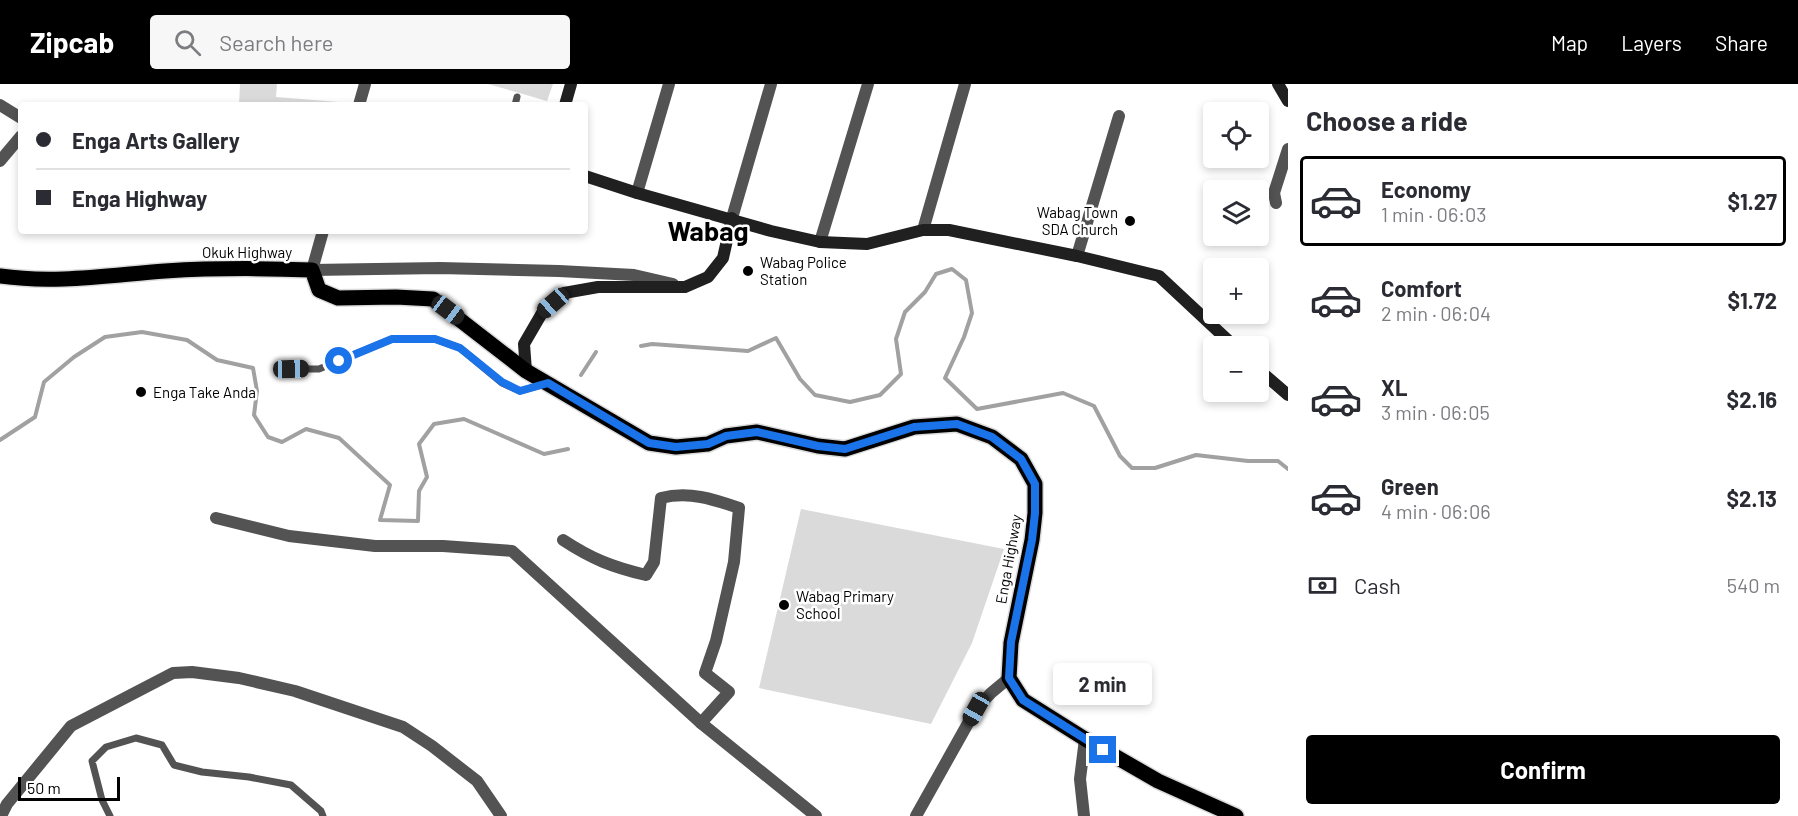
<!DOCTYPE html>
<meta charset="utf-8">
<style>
body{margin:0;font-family:Barlow,sans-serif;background:#f7f7f7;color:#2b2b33;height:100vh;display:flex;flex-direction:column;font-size:22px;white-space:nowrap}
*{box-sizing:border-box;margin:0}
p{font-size:20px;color:#7c7c81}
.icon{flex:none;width:33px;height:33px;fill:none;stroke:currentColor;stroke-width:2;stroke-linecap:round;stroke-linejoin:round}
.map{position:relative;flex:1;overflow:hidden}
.sheet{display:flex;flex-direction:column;background:#fff;width:510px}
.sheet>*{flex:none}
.hud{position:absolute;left:18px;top:18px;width:570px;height:132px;border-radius:6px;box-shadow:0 3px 9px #0003;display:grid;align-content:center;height:132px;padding:0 18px;background:#fff}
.buttons{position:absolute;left:1203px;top:18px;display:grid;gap:12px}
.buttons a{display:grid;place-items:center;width:66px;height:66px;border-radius:6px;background:#fff;box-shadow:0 3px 9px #0003;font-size:30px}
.scale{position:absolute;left:18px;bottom:15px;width:102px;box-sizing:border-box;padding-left:6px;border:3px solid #000;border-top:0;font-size:16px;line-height:21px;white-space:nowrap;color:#000;-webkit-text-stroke:4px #fff;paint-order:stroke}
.end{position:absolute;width:27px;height:27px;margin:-14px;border:8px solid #1a73e8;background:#fff;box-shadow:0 0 0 3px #fff}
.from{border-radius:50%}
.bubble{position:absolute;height:42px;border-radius:6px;background:#fff;box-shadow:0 3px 9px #0003;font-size:20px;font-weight:700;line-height:42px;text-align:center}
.car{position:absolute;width:18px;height:36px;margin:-18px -9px;border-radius:8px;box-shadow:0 0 4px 2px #0007;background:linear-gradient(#222 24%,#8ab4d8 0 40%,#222 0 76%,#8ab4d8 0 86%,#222 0)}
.hud b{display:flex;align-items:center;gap:21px;height:57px;font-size:22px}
.hud b+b{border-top:2px solid #e1e1e2}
.hud i{width:15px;height:15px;background:#2b2b33}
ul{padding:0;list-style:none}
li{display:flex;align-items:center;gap:18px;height:90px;margin:0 12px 9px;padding:0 6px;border:3px solid transparent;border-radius:6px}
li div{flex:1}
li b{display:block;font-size:22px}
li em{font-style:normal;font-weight:700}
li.selected{border-color:#000}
li>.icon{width:54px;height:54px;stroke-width:1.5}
h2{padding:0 18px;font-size:27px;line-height:72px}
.pay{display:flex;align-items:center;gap:15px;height:66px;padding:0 18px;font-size:22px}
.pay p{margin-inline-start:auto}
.primary-button{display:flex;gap:12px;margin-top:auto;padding:12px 18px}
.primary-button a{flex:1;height:69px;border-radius:6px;background:#000;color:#fff;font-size:24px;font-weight:700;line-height:69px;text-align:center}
header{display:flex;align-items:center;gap:36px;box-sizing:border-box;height:84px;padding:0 30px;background:#000;color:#fff}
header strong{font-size:28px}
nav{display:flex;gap:33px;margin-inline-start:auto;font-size:21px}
.search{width:420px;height:54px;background:#f7f7f7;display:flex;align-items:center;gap:15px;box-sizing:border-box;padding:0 21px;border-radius:6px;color:#7c7c81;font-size:22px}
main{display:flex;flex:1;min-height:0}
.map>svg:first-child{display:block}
.green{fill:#dadada}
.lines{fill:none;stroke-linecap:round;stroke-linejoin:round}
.stream{stroke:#a1a1a1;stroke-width:4}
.primary-casing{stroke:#dbdbdb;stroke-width:18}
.lane{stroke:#535353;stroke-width:7}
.street{stroke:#535353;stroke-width:12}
.secondary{stroke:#202020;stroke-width:12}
.primary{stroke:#000;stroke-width:15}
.route{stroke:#1a73e8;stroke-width:8}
.poi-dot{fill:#000;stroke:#fff;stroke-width:2}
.labels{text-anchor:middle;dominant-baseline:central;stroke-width:5;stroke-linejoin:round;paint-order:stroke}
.poi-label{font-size:15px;fill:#000;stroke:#fff;text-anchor:start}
.street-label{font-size:15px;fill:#000;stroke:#fff}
.town-label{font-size:27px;font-weight:bold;fill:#000;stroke:#fff}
</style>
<header>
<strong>Zipcab</strong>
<div class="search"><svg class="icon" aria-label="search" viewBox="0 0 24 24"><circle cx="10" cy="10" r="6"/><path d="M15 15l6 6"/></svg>Search here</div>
<nav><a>Map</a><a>Layers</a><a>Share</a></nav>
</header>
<main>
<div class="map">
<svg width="1288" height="732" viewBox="0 0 1288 732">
<rect width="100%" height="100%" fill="#fff"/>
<g class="green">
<polygon points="240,0 277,0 276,13 339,18 337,21 239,21"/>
<polygon points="488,0 553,0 547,17"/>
<polygon points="801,425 1004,465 972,559 931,640 759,604"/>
</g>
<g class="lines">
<g class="stream">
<polyline points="641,262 652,260 748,267 776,254 800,295 815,311 850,318 880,311 901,290 896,255 905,228 925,208 936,190 952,185 966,196 972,229 964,253 945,294 977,325 1063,309 1094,322 1120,372 1132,384 1155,384 1196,371 1248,377 1278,377 1288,385"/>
<polyline points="581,291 596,268"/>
<polyline points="0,356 35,333 44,298 74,273 105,253 142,248 187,256 217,276 253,284 257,307 254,331 268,353 282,358 306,345 339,354 390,401 380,436 418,437 419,407 427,393 419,360 434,340 464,335 544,370 568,365"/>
</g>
<g class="primary-casing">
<path id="primary" d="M 0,192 C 55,200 110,191 165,187 C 214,184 263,184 312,186 L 319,206 L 338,214 L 396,213 L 433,215 L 526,287 L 649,359 L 676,363 L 708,360 L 726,352 L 757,348 L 818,362 L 845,365 L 914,343 L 957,340 L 992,353 L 1021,375 L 1035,400 L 1035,429 L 1032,456 L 1011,559 L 1009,594 L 1023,616 L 1085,655 L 1158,697 L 1236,732"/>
</g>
<g class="lane">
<polyline points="515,21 517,13"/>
<polyline points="291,285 319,285 392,255 435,255 460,264 502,299 520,307 545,300"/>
<polyline points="110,732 102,716 92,677 106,663 136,654 162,661 174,681 202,688 249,693 291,701 321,727 323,732"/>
</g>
<g class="street">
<polyline points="0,21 21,34"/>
<polyline points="359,21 365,0"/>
<polyline points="0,77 21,52"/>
<polyline points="637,109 669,0"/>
<polyline points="1276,119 1274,109 1288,65"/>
<polyline points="732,134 771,0"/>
<polyline points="923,146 965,0"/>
<polyline points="323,147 312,186 440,184 559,187 634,191 673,200"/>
<polyline points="820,158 868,0"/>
<polyline points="1077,172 1119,32"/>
<polyline points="216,434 289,452 375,462 443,462 512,467 701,639 816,732"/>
<path d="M 563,456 C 592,475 612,483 646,491 L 654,478 L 661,414 C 689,407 713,415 739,424 L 734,478 L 716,557 L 705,589 L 729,608 L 701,639"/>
<polyline points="1,732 7,720 71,642 173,589 192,588 239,594 295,607 403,643 432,662 477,697 501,732"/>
<polyline points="916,732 976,625 991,609 1009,594"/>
<polyline points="1084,732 1080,695 1085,655"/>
</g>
<g class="secondary">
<polyline points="1278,0 1288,17"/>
<polyline points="565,21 571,0"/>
<polyline points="585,92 637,109 771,147 820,158 867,160 923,146 949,146 1077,172 1159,192 1234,262"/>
<polyline points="1258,285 1288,311"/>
<polyline points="526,287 524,260 542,229 564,209 598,203 685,203 708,193 723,174 732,134"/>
</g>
<use href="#primary" class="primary"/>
</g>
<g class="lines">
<polyline class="route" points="339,277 392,255 435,255 460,264 502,298 520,307 548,299 649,359 676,363 708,360 726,352 757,348 818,362 845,365 914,343 957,340 992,353 1021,375 1035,400 1035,429 1032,456 1011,558 1009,594 1023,616 1103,666"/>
</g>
<g class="poi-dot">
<circle cx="1130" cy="137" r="6"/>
<circle cx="748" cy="187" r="6"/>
<circle cx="141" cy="308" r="6"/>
<circle cx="784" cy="521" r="6"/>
</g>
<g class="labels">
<g class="poi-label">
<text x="1118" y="128" text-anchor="end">Wabag Town<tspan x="1118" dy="17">SDA Church</tspan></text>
<text x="760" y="178">Wabag Police<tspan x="760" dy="17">Station</tspan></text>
<text x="153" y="308">Enga Take Anda</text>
<text x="796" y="512">Wabag Primary<tspan x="796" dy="17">School</tspan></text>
</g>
<g class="street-label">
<text x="247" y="168">Okuk Highway</text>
<text transform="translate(1008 475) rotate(-80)">Enga Highway</text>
</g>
<g class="town-label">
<text x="708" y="146">Wabag</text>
</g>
</g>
</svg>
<div class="buttons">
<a><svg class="icon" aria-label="locate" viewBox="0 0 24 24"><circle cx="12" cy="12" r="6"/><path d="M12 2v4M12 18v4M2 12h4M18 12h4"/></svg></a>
<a><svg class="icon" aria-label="layers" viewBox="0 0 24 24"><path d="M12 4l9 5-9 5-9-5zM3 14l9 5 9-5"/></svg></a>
<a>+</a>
<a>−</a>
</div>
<div class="scale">50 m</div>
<i class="end from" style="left:339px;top:277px"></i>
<i class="end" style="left:1103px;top:666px"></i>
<div class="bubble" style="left:1053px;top:579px;width:99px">2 min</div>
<i class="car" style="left:553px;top:219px;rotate:229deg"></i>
<i class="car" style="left:448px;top:226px;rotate:127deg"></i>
<i class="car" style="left:291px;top:285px;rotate:89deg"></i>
<i class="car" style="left:976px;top:625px;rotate:209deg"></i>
<div class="hud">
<b><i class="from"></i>Enga Arts Gallery</b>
<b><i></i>Enga Highway</b>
</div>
</div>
<section class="sheet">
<h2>Choose a ride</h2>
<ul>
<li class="selected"><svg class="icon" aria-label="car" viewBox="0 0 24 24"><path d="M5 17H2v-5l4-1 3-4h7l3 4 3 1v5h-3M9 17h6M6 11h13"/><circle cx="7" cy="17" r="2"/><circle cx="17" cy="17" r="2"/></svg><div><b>Economy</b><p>1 min · 06:03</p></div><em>$1.27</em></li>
<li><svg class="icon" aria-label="car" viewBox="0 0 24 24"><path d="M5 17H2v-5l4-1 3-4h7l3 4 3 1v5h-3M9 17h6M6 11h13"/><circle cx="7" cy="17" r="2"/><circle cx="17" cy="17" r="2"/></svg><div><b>Comfort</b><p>2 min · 06:04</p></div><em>$1.72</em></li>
<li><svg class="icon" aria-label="car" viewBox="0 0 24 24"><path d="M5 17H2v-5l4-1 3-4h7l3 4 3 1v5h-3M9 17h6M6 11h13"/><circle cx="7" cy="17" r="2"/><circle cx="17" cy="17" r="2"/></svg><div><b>XL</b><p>3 min · 06:05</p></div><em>$2.16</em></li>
<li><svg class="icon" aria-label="car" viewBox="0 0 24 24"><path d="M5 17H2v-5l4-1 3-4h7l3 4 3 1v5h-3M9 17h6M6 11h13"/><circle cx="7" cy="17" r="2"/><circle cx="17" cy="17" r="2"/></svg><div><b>Green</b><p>4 min · 06:06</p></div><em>$2.13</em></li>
</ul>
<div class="pay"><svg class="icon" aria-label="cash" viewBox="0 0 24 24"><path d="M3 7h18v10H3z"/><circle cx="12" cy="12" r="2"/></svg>Cash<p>540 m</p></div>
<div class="primary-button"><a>Confirm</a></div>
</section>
</main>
